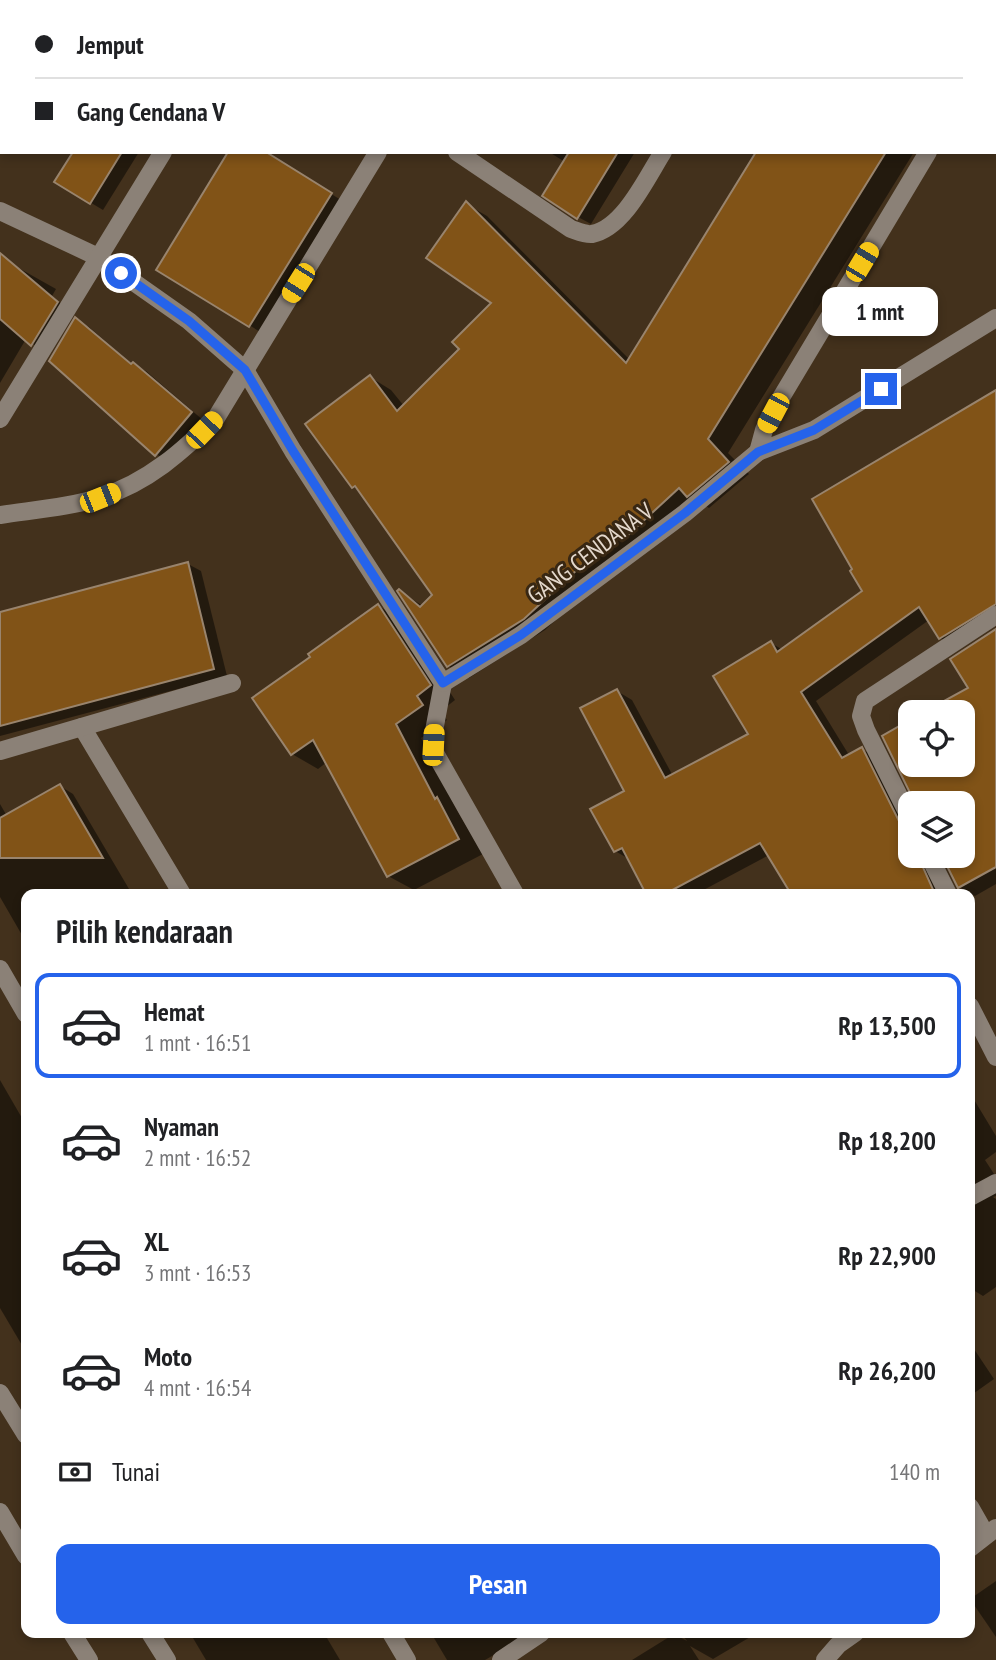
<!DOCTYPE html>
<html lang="id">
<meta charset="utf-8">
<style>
body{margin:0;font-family:"PT Sans Narrow",sans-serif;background:#f6f6f6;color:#202124;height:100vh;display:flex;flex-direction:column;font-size:26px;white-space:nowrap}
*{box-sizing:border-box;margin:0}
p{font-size:23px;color:#757577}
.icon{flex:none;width:38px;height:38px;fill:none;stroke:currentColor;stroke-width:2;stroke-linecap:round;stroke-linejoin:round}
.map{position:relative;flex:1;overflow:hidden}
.side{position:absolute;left:21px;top:889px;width:954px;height:749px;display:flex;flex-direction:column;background:#fff;border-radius:14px;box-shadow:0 4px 10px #0003}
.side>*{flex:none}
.top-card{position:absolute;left:0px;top:0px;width:998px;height:154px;box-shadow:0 4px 10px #0003;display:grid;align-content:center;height:154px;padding:0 35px;background:#fff}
.tools{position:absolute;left:898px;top:700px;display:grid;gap:14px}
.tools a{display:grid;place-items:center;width:77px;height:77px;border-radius:14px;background:#fff;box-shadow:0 4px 10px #0003;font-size:35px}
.end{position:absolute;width:32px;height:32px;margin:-16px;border:9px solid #2563eb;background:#fff;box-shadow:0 0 0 4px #fff}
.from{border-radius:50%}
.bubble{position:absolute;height:49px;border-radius:14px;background:#fff;box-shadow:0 4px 10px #0003;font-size:23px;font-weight:700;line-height:49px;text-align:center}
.car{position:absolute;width:21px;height:42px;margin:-21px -10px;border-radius:9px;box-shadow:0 0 5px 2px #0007;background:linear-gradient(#f5c518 24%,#345 0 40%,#f5c518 0 76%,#345 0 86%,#f5c518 0)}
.top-card b{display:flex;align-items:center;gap:24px;height:66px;font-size:26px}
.top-card b+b{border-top:2px solid #e0e0e0}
.top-card i{width:18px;height:18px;background:#202124}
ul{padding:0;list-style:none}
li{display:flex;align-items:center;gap:21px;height:105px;margin:0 14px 10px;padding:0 21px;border:4px solid transparent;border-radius:14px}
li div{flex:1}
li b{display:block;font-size:26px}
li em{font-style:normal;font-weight:700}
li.current{border-color:#2563eb}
li>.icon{width:63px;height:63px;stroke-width:1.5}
h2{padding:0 35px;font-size:32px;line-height:84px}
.pay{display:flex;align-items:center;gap:18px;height:77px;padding:0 35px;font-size:26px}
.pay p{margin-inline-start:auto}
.button{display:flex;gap:14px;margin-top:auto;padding:14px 35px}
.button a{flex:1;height:80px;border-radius:14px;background:#2563eb;color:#fff;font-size:28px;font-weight:700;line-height:80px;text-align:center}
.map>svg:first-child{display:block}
.shadow{fill:#0007}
.building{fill:#815317;stroke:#99846d;stroke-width:2}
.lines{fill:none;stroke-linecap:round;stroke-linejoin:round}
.minor{stroke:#8b8177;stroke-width:18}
.route{stroke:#2563eb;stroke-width:9}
.labels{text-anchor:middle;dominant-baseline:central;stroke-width:6;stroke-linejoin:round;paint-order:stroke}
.street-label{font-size:24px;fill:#e4d8cc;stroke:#382713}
</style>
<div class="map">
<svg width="996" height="1660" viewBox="0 0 996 1660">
<rect width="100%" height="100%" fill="#43311c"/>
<g class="shadow">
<polygon points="99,0 154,0 153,2"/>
<polygon points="319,0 463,0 318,2"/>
<polygon points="585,0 729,0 584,2"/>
<polygon points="945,0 996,0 996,63 996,2"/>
<polygon points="75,152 139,152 103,210 56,182"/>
<polygon points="265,152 344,202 262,333 158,270"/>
<polygon points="549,152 635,152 591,224 578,217 565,162"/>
<polygon points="759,152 914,152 728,453 749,474 709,508 698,501 641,542 545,630 469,678 448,666 399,591 423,606 434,595 359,490 353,487 370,377 391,390 404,406 461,349 494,303 466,204 487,216 630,360"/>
<polygon points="8,262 56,289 52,296 70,311 45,352 26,339 0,383 0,276"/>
<polygon points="76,320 89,327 133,365 146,371 204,421 169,462 156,454 51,360"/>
<polygon points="996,392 996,599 945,633 945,637 996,604 996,620 956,647 940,638 929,620 816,701 849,755 862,749 877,758 910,823 910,856 938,856 946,894 794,894 769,855 696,894 648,894 629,859 615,851 626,791 617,691 632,700 673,776 751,734 771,643 783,650 864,592"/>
<polygon points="188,564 201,571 227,676 0,736 0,614"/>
<polygon points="378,606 404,621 455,700 441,711 447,720 421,738 458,812 483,854 414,890 388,876 327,762 318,769 292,754 312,658"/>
<polygon points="996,631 996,884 975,896 959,887 943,856 962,856 962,803 917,803 884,736 910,722 910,765 962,765 962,712 927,712 970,688"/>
<polygon points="60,786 73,794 132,894 26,894 26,942 0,897 0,804 7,816"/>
<polygon points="0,1080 26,1125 26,1352 0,1308"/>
<polygon points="970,1093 996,1136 996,1152 985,1160 996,1177 996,1196 993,1197 996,1199 996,1287 983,1296 970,1288"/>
<polygon points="970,1343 994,1379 970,1396"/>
<polygon points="996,1581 996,1637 970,1599"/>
<polygon points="190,1633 324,1633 340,1660 206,1660"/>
<polygon points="431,1633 532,1633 485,1660 447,1660"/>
<polygon points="681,1633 757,1633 713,1659 690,1646 699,1660 632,1660 674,1634 687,1641"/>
</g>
<g class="building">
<polygon points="73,152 122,152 90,204 54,182"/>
<polygon points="228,152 266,152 332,193 249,327 156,270"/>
<polygon points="569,152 618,152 577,219 542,196"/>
<polygon points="756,152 886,152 708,439 729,462 687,497 679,488 627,536 621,529 524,619 447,667 397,591 399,589 420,607 432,595 355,486 352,488 305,424 370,375 397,411 459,349 452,342 491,303 426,258 466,201 626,363"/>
<polygon points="0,253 58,302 31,346 0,319"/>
<polygon points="75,317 131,364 133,362 192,412 155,456 49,361"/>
<polygon points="996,390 996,604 939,639 919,607 801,692 842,758 862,747 900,823 910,829 910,856 918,856 935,894 791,894 760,843 665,894 646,894 622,848 614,852 590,809 624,791 580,708 617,689 665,778 748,734 713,676 771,641 777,652 862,591 850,571 852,569 812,499"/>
<polygon points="188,562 214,669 0,726 0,612"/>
<polygon points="378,604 431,685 417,696 423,705 396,724 435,799 437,797 459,839 387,877 313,740 291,755 252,698 310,657 308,654"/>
<polygon points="996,629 996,867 958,888 942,856 962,856 962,803 915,803 882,736 910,720 910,765 962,765 962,712 924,712 968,688 950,659"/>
<polygon points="60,784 103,858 0,858 0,818"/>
</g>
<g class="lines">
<g class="minor">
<polyline points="216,0 217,2"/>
<polyline points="907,0 908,2"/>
<polyline points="477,2 478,0"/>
<polyline points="760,2 761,0"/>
<polyline points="996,127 996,128"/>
<path d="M 457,152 L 571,229 C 577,231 586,235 592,234 C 624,228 647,177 663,152"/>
<polyline points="928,152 782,396 764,430 758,452 814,430 996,318"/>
<polyline points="0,211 98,257 189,321 245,370 293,451 443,683 434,731 435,753 515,894"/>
<polyline points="0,419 163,152"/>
<path d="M 0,515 C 32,510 71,507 101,497 C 147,483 183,451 216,418 L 378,152"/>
<polyline points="443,683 521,635 685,513 758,452"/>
<polyline points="82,727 182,894"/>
<polyline points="0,751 232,683"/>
<polyline points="910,818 866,730 861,716 865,701 996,615"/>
<polyline points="929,856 948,894"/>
<polyline points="0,969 26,1014"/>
<polyline points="970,1006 996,1057"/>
<polyline points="970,1197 996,1183"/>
<polyline points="0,1393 26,1435"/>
<polyline points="970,1507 986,1535"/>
<polyline points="0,1512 26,1556"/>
<polyline points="970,1548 996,1528"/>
<polyline points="72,1633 89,1660"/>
<polyline points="150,1633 167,1660"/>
<polyline points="391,1633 407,1660"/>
<polyline points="501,1660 541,1633"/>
<polyline points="825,1660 838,1645 855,1633"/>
</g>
</g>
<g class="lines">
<polyline class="route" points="121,273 189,321 245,370 293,451 443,683 521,635 685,513 758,452 814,430 881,389"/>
</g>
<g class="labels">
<g class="street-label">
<text transform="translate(590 553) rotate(-37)">GANG CENDANA V</text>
</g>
</g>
</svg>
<div class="tools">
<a><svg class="icon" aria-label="locate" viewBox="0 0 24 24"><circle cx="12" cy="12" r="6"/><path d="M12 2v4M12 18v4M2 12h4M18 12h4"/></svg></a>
<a><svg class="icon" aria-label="layers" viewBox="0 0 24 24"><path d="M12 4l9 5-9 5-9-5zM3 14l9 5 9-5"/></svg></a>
</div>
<i class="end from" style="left:121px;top:273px"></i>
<i class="end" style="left:881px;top:389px"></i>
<div class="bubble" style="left:822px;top:287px;width:116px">1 mnt</div>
<i class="car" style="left:862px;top:262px;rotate:31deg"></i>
<i class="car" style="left:298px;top:283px;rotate:212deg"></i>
<i class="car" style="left:773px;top:413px;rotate:208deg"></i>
<i class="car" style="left:204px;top:430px;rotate:44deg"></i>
<i class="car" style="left:100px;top:498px;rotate:68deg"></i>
<i class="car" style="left:433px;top:745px;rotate:3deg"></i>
<div class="top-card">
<b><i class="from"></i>Jemput</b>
<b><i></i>Gang Cendana V</b>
</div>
<section class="side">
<h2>Pilih kendaraan</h2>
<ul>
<li class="current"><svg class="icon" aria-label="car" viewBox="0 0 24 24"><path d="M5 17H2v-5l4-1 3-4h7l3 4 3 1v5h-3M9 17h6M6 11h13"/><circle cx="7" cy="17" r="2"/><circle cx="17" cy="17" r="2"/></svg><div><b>Hemat</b><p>1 mnt · 16:51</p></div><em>Rp 13,500</em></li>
<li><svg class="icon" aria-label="car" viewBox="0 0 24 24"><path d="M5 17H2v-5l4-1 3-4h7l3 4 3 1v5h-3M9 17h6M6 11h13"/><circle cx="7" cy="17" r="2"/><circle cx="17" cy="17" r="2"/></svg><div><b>Nyaman</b><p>2 mnt · 16:52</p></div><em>Rp 18,200</em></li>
<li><svg class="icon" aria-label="car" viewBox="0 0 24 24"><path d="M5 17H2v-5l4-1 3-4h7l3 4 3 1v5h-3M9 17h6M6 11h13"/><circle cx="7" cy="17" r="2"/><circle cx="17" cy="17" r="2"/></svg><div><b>XL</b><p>3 mnt · 16:53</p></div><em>Rp 22,900</em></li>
<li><svg class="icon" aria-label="car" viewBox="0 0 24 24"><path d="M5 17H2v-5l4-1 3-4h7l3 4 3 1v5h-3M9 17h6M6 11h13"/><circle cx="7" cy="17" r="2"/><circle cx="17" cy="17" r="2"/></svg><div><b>Moto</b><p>4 mnt · 16:54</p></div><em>Rp 26,200</em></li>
</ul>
<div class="pay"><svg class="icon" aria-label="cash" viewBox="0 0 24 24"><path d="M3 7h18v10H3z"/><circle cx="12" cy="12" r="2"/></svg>Tunai<p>140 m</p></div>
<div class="button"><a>Pesan</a></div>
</section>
</div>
